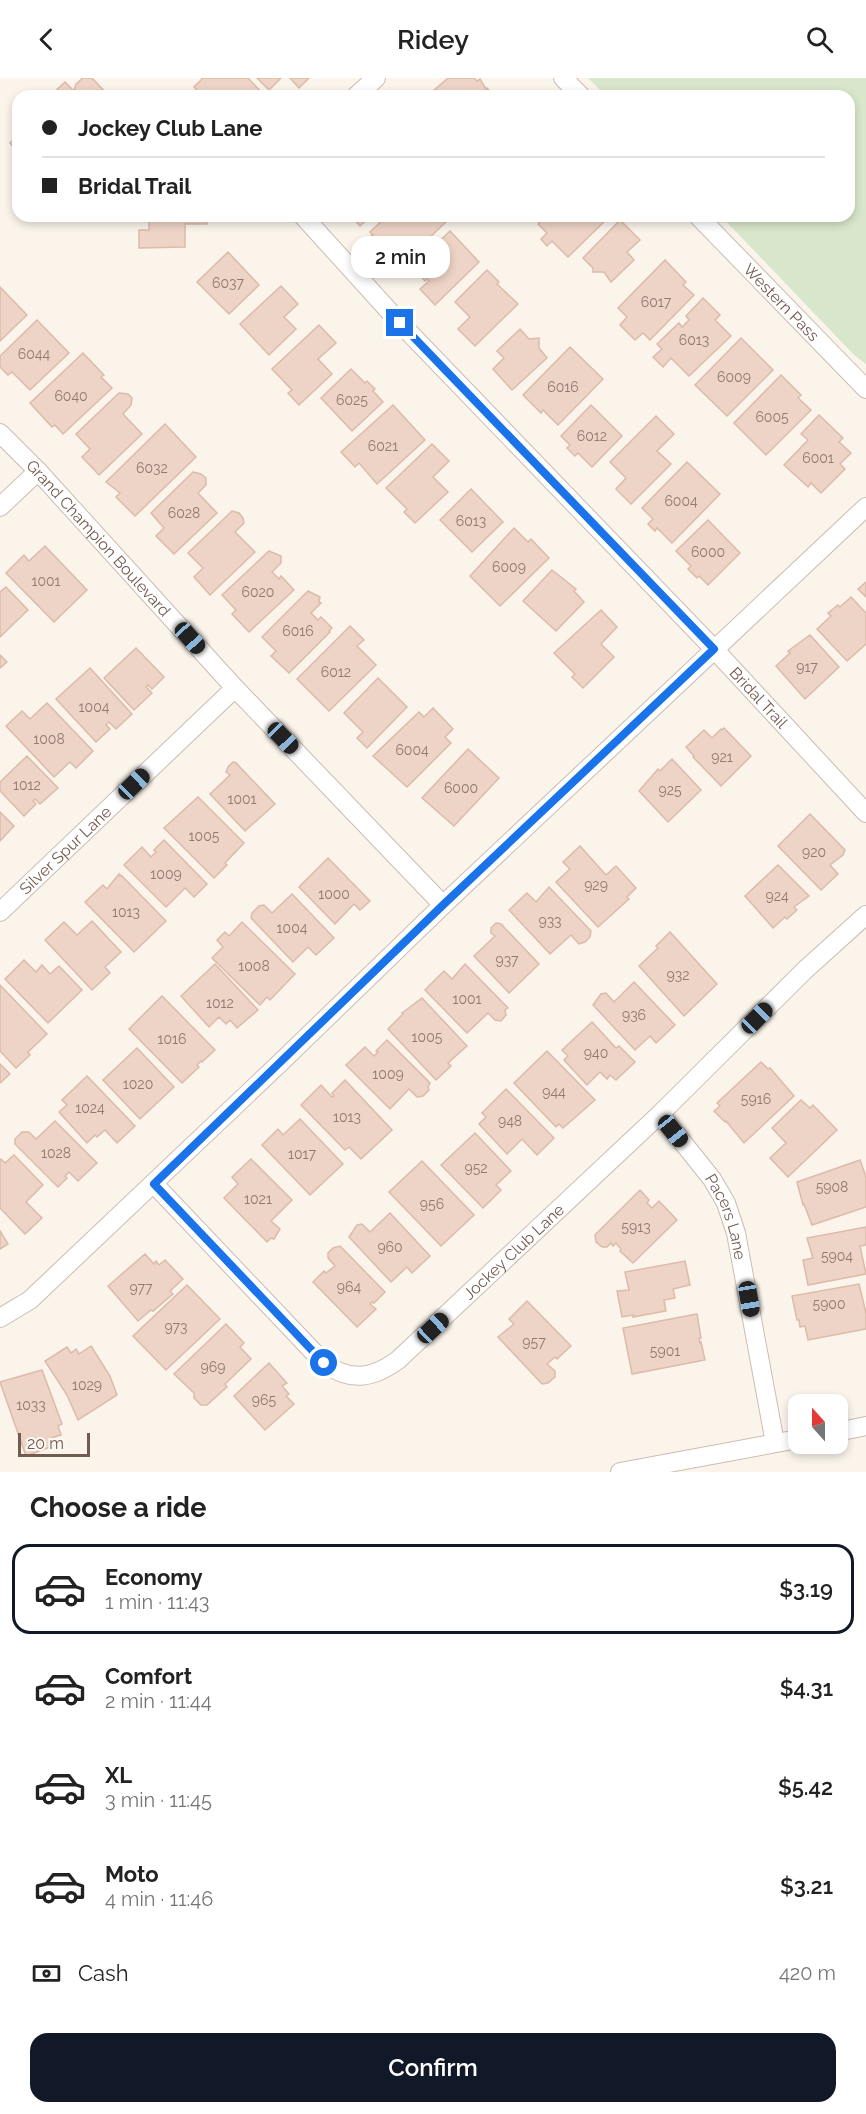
<!DOCTYPE html>
<meta charset="utf-8">
<style>
body{margin:0;font-family:Raleway,sans-serif;background:#f2f2f2;color:#222;height:100vh;display:flex;flex-direction:column;font-size:22px;white-space:nowrap}
*{box-sizing:border-box;margin:0}
p{font-size:20px;color:#767676}
.icon{flex:none;width:33px;height:33px;fill:none;stroke:currentColor;stroke-width:2;stroke-linecap:round;stroke-linejoin:round}
.map{position:relative;height:1394px;overflow:hidden}
.sheet{display:flex;flex-direction:column;background:#fff;flex:1}
.sheet>*{flex:none}
.top-card{position:absolute;left:12px;top:12px;width:843px;height:132px;border-radius:18px;box-shadow:0 3px 9px #0003;display:grid;align-content:center;height:132px;padding:0 30px;background:#fff}
.needle{width:39px;rotate:339deg}
.fabs{position:absolute;left:788px;top:1316px;display:grid;gap:12px}
.fabs a{display:grid;place-items:center;width:60px;height:60px;border-radius:12px;background:#fff;box-shadow:0 3px 9px #0003;font-size:30px}
.scale{position:absolute;left:18px;bottom:15px;width:72px;box-sizing:border-box;padding-left:6px;border:3px solid #735b51;border-top:0;font-size:16px;line-height:21px;white-space:nowrap;color:#735b51;-webkit-text-stroke:4px #fdf8f2;paint-order:stroke}
.end{position:absolute;width:27px;height:27px;margin:-14px;border:8px solid #1a73e8;background:#fff;box-shadow:0 0 0 3px #fff}
.from{border-radius:50%}
.bubble{position:absolute;height:42px;border-radius:18px;background:#fff;box-shadow:0 3px 9px #0003;font-size:20px;font-weight:600;line-height:42px;text-align:center}
.car{position:absolute;width:18px;height:36px;margin:-18px -9px;border-radius:8px;box-shadow:0 0 4px 2px #0007;background:linear-gradient(#222 24%,#8ab4d8 0 40%,#222 0 76%,#8ab4d8 0 86%,#222 0)}
.top-card b{display:flex;align-items:center;gap:21px;height:57px;font-size:22px}
.top-card b+b{border-top:2px solid #e0e0e0}
.top-card i{width:15px;height:15px;background:#222}
ul{padding:0;list-style:none}
li{display:flex;align-items:center;gap:18px;height:90px;margin:0 12px 9px;padding:0 18px;border:3px solid transparent;border-radius:18px}
li div{flex:1}
li b{display:block;font-size:22px}
li em{font-style:normal;font-weight:600}
li.on{border-color:#111827}
li>.icon{width:54px;height:54px;stroke-width:1.5}
h2{padding:0 30px;font-size:27px;line-height:72px}
.pay{display:flex;align-items:center;gap:15px;height:66px;padding:0 30px;font-size:22px}
.pay p{margin-inline-start:auto}
.cta{display:flex;gap:12px;margin-top:auto;padding:12px 30px}
.cta a{flex:1;height:69px;border-radius:18px;background:#111827;color:#fff;font-size:24px;font-weight:600;line-height:69px;text-align:center}
header{display:flex;justify-content:space-between;align-items:center;height:78px;padding:0 30px;background:#fff;font-size:27px;font-weight:600}
.map>svg:first-child{display:block}
.green{fill:#d8e7cb}
.building{fill:#edd4c6;stroke:#ddbaa9;stroke-width:1.5}
.lines{fill:none;stroke-linecap:round;stroke-linejoin:round}
.street-casing{stroke:#ccbcb2;stroke-width:20}
.street{stroke:#fff;stroke-width:18}
.route{stroke:#1a73e8;stroke-width:8}
.labels{text-anchor:middle;dominant-baseline:central;stroke-width:6;stroke-linejoin:round;paint-order:stroke}
.number-label{font-size:14px;fill:#92796e}
.street-label{font-size:16px;fill:#735b51;stroke:#fdf8f2}
</style>
<header><svg class="icon" aria-label="back" viewBox="0 0 24 24"><path d="M15 5l-7 7 7 7"/></svg>Ridey<svg class="icon" aria-label="search" viewBox="0 0 24 24"><circle cx="10" cy="10" r="6"/><path d="M15 15l6 6"/></svg></header>
<div class="map">
<svg width="866" height="1394" viewBox="0 0 866 1394">
<rect width="100%" height="100%" fill="#faf4eb"/>
<polygon class="green" points="588,0 866,0 866,286 854,277 721,138 849,138 849,18 606,18"/>
<g class="building">
<polygon points="83,0 92,0 109,18 50,18 65,4 74,13 76,6"/>
<polygon points="203,0 248,0 265,18 203,18 194,9"/>
<polygon points="257,0 281,0 269,12"/>
<polygon points="290,0 309,0 299,10"/>
<polygon points="448,0 474,0 477,3 480,1 486,11 487,10 493,16 493,18 433,18 431,15"/>
<polygon points="18,57 18,74 10,65"/>
<polygon points="149,138 207,138 207,146 185,146 185,169 139,170 139,152 149,152"/>
<polygon points="351,138 371,138 360,148"/>
<polygon points="387,138 446,138 449,141 399,189 384,174 383,175 377,169 379,167 371,158 373,157 370,154"/>
<polygon points="546,138 610,138 568,179 552,163 547,168 541,161 547,155 538,146"/>
<polygon points="620,142 640,162 627,174 634,182 611,204 604,194 593,194 593,190 583,180"/>
<polygon points="450,153 479,184 435,227 420,211 429,203 427,201 425,203 417,194 423,188 419,183"/>
<polygon points="228,174 259,207 229,236 197,204"/>
<polygon points="665,182 686,204 683,207 694,217 650,262 643,255 635,262 620,247 627,239 618,230"/>
<polygon points="487,192 499,204 497,206 518,226 475,268 458,251 470,239 455,224"/>
<polygon points="281,208 298,226 284,239 296,251 269,277 240,246"/>
<polygon points="0,209 27,237 0,263"/>
<polygon points="703,220 720,237 715,242 731,258 689,298 671,280 663,289 653,279 662,271 657,266 679,245 682,249 689,242 686,238"/>
<polygon points="37,242 69,275 30,312 12,294 8,297 0,289 0,278"/>
<polygon points="319,247 336,265 318,281 332,296 299,327 288,315 292,312 272,291"/>
<polygon points="520,251 529,261 539,260 539,270 547,280 512,312 493,291 504,280 497,273"/>
<polygon points="741,260 773,292 727,338 695,307"/>
<polygon points="570,269 603,301 558,347 543,332 541,335 523,317"/>
<polygon points="83,275 104,297 101,299 112,310 63,356 55,347 52,349 30,325"/>
<polygon points="351,291 365,305 367,303 375,311 373,313 383,324 352,353 321,320"/>
<polygon points="781,297 801,317 798,320 811,332 766,377 734,345"/>
<polygon points="119,315 128,316 132,320 131,327 123,336 142,356 99,397 82,379 90,371 76,356"/>
<polygon points="393,327 425,362 377,406 359,385 355,389 341,374"/>
<polygon points="591,327 622,358 592,389 578,375 575,378 567,370 570,367 561,358"/>
<polygon points="819,337 843,360 839,364 851,375 840,386 845,391 821,415 811,405 808,409 784,387 808,362 801,356"/>
<polygon points="656,338 674,356 657,373 671,386 631,426 616,411 626,400 610,384"/>
<polygon points="165,346 196,379 135,438 116,419 120,415 106,404"/>
<polygon points="432,366 449,383 433,399 448,414 415,445 404,434 407,431 386,410"/>
<polygon points="687,384 720,416 672,465 657,450 655,453 648,446 653,441 642,430"/>
<polygon points="193,394 201,396 206,400 206,407 198,415 217,435 174,476 156,458 164,450 151,435"/>
<polygon points="471,411 503,444 472,474 440,442"/>
<polygon points="232,433 239,435 243,440 244,445 235,454 255,474 210,517 194,499 203,490 188,475"/>
<polygon points="708,442 740,475 708,507 699,498 697,500 688,491 691,488 676,473"/>
<polygon points="514,450 528,464 531,461 549,480 500,528 470,498"/>
<polygon points="45,468 87,512 54,544 6,495 24,477 29,483"/>
<polygon points="269,473 281,478 281,485 272,494 279,501 281,498 294,512 249,554 232,536 236,532 222,517"/>
<polygon points="552,492 576,511 574,513 584,524 556,553 523,523"/>
<polygon points="866,504 866,519 858,511"/>
<polygon points="6,509 28,532 0,559 0,514"/>
<polygon points="308,513 320,519 319,524 321,525 311,535 318,542 321,539 332,550 329,553 330,554 289,595 271,578 276,573 262,559"/>
<polygon points="851,519 866,535 866,566 847,583 817,551 831,538 828,535 838,527 840,529"/>
<polygon points="601,532 617,549 601,566 614,579 583,610 572,599 575,596 554,575"/>
<polygon points="350,548 364,562 357,568 376,587 329,633 297,601"/>
<polygon points="810,557 839,589 805,621 776,588 790,575 788,573"/>
<polygon points="136,570 164,599 152,611 148,607 146,609 152,615 134,632 104,600"/>
<polygon points="0,577 7,584 0,590"/>
<polygon points="90,590 132,636 116,651 109,644 106,647 110,651 96,664 56,621"/>
<polygon points="378,600 407,629 367,670 357,660 363,654 344,635"/>
<polygon points="47,625 93,673 76,690 70,684 54,699 6,648 22,633 30,641"/>
<polygon points="433,630 453,651 445,659 451,665 407,709 373,678 419,634 424,639"/>
<polygon points="724,650 751,678 721,708 693,679 694,678 686,669 704,652 712,660 721,651 722,652"/>
<polygon points="468,671 499,700 454,748 422,720"/>
<polygon points="27,678 58,710 40,726 35,721 33,723 36,726 24,738 0,713 0,704"/>
<polygon points="672,681 701,712 668,744 639,713 658,691 660,693"/>
<polygon points="233,684 236,685 275,726 245,753 210,716 230,697 226,694 228,689"/>
<polygon points="198,719 244,765 225,785 227,787 214,800 164,750"/>
<polygon points="0,734 14,748 0,763"/>
<polygon points="810,736 845,772 843,777 830,787 838,796 821,812 778,768"/>
<polygon points="164,762 207,806 194,819 185,810 166,829 124,787 142,769 151,779 156,774 154,772"/>
<polygon points="580,768 606,797 616,788 636,810 627,819 629,821 598,849 556,804 570,791 563,784"/>
<polygon points="328,780 370,823 360,832 354,826 335,846 299,809"/>
<polygon points="778,787 809,818 794,829 797,832 787,841 785,839 773,850 745,818"/>
<polygon points="119,796 120,798 121,797 166,843 134,874 85,824 103,807 107,811"/>
<polygon points="549,809 591,853 590,859 585,864 579,866 571,857 550,876 509,832 527,815 536,824"/>
<polygon points="292,816 334,860 316,877 308,869 293,884 251,840 252,835 259,828 264,827 272,835"/>
<polygon points="92,843 121,874 105,889 110,895 92,912 45,862 64,844 77,857"/>
<polygon points="242,844 295,896 270,922 267,919 260,927 212,880 223,869 217,862 225,854 229,858"/>
<polygon points="496,845 501,846 539,886 509,915 474,878 495,858 491,855 491,850"/>
<polygon points="670,854 717,906 684,938 639,888 658,870 656,868"/>
<polygon points="24,882 36,894 42,887 50,896 59,888 82,912 48,945 5,901"/>
<polygon points="215,886 258,932 237,950 230,942 226,946 219,939 209,949 181,918"/>
<polygon points="465,886 508,930 505,932 506,937 501,943 495,942 488,935 467,955 425,912 444,893 452,901"/>
<polygon points="634,904 675,947 656,965 650,958 635,972 593,927 601,916 606,915 614,924"/>
<polygon points="0,907 47,956 28,974 30,977 16,990 0,973"/>
<polygon points="162,918 215,972 202,984 201,983 197,987 199,989 182,1005 129,951"/>
<polygon points="422,920 467,968 448,985 451,988 436,1002 388,951 403,936 402,935"/>
<polygon points="592,944 616,970 619,968 635,984 616,1002 610,997 607,1001 600,994 587,1007 564,982 568,978 562,972"/>
<polygon points="387,962 430,1005 428,1009 429,1012 423,1018 417,1019 409,1011 390,1031 346,987 365,969 374,978 378,974 376,973"/>
<polygon points="137,970 174,1009 140,1041 103,1002"/>
<polygon points="547,973 595,1022 563,1050 559,1046 556,1049 514,1005"/>
<polygon points="761,984 768,991 770,990 794,1018 744,1065 726,1043 725,1044 714,1033 720,1028 717,1025"/>
<polygon points="0,986 10,996 0,1005"/>
<polygon points="87,998 135,1048 117,1065 105,1052 97,1059 95,1057 87,1065 59,1034 67,1027 62,1022"/>
<polygon points="345,1002 392,1052 361,1081 349,1069 345,1072 301,1027 321,1007 332,1019 334,1018 332,1015"/>
<polygon points="506,1011 554,1060 537,1077 522,1061 507,1076 479,1046 486,1039 482,1035"/>
<polygon points="801,1022 810,1030 813,1027 837,1052 788,1099 770,1080 786,1065 772,1050"/>
<polygon points="300,1041 343,1086 310,1117 262,1067 278,1051 283,1057"/>
<polygon points="55,1043 97,1085 78,1103 69,1094 65,1098 67,1100 58,1109 15,1066 15,1061 22,1054 29,1054 36,1061"/>
<polygon points="475,1055 511,1093 496,1107 501,1112 483,1130 441,1087"/>
<polygon points="14,1077 43,1107 26,1124 42,1140 25,1156 0,1130 0,1082 1,1081 5,1085"/>
<polygon points="251,1081 292,1122 271,1143 280,1151 274,1161 271,1160 267,1164 224,1120 238,1106 232,1099"/>
<polygon points="860,1082 866,1099 866,1129 812,1147 804,1126 803,1127 797,1104"/>
<polygon points="422,1083 474,1137 441,1168 389,1114"/>
<polygon points="640,1112 649,1122 647,1125 652,1130 659,1123 677,1142 633,1185 620,1173 621,1171 616,1165 613,1168 611,1165 607,1169 602,1169 596,1164 595,1157"/>
<polygon points="390,1135 430,1178 412,1195 407,1189 391,1204 349,1159 357,1147 362,1146 370,1154"/>
<polygon points="866,1149 866,1167 860,1168 866,1196 808,1207 803,1182 813,1180 807,1160"/>
<polygon points="0,1153 8,1166 0,1171"/>
<polygon points="340,1168 385,1214 374,1225 372,1224 370,1226 376,1231 357,1249 313,1204 324,1193 326,1195 335,1188 328,1180 328,1175 333,1170"/>
<polygon points="145,1176 154,1186 156,1183 159,1187 165,1182 183,1201 170,1213 173,1216 153,1233 151,1232 138,1243 108,1208"/>
<polygon points="685,1183 690,1207 673,1211 675,1220 664,1222 666,1233 633,1239 633,1237 622,1239 617,1213 629,1212 625,1194"/>
<polygon points="859,1206 866,1235 866,1251 808,1262 805,1248 800,1249 799,1242 797,1242 792,1218"/>
<polygon points="187,1207 220,1241 166,1292 133,1258"/>
<polygon points="527,1223 571,1268 557,1281 555,1279 547,1286 555,1293 555,1299 548,1305 542,1306 498,1259 514,1246 509,1241"/>
<polygon points="697,1236 701,1260 699,1260 700,1265 701,1264 705,1282 632,1296 623,1250"/>
<polygon points="226,1246 244,1265 240,1269 251,1281 225,1306 227,1309 207,1327 201,1327 194,1320 194,1315 174,1296"/>
<polygon points="91,1268 110,1298 117,1317 78,1342 67,1317 45,1283 67,1269 71,1275 76,1271 79,1276"/>
<polygon points="269,1285 287,1305 282,1308 289,1316 286,1318 294,1326 265,1352 234,1318"/>
<polygon points="42,1292 62,1346 58,1348 61,1357 51,1360 53,1368 26,1378 0,1304"/>
</g>
<g class="lines">
<g class="street-casing">
<g id="street">
<polyline points="563,0 581,18"/>
<polyline points="356,18 376,0"/>
<path id="s1" d="M 303,138 L 400,245 L 714,571 L 866,735"/>
<path id="s2" d="M 698,138 L 866,311"/>
<path id="s3" d="M 0,355 L 38,393 L 235,610 L 443,827"/>
<polyline points="0,429 38,393"/>
<path id="s4" d="M 0,834 L 235,610"/>
<path id="s5" d="M 660,1036 L 712,1101 L 726,1125 L 736,1155 L 775,1365"/>
<path id="s6" d="M 154,1106 L 324,1285 C 350,1304 372,1301 398,1282 L 660,1036 L 805,892 L 866,837"/>
<polyline points="0,1240 30,1222 280,985 443,827 866,429"/>
<polyline points="837,1354 866,1348"/>
<polyline points="620,1394 798,1361"/>
</g>
</g>
<use href="#street" class="street"/>
</g>
<g class="lines">
<polyline class="route" points="324,1285 154,1106 443,827 714,571 400,245"/>
</g>
<g class="labels">
<g class="number-label">
<text x="228" y="205">6037</text>
<text x="656" y="224">6017</text>
<text x="694" y="262">6013</text>
<text x="34" y="276">6044</text>
<text x="734" y="299">6009</text>
<text x="563" y="309">6016</text>
<text x="71" y="318">6040</text>
<text x="352" y="322">6025</text>
<text x="772" y="339">6005</text>
<text x="592" y="358">6012</text>
<text x="383" y="368">6021</text>
<text x="818" y="380">6001</text>
<text x="152" y="390">6032</text>
<text x="681" y="423">6004</text>
<text x="184" y="435">6028</text>
<text x="471" y="443">6013</text>
<text x="708" y="474">6000</text>
<text x="509" y="489">6009</text>
<text x="46" y="503">1001</text>
<text x="258" y="514">6020</text>
<text x="298" y="553">6016</text>
<text x="807" y="589">917</text>
<text x="336" y="594">6012</text>
<text x="94" y="629">1004</text>
<text x="49" y="661">1008</text>
<text x="412" y="672">6004</text>
<text x="722" y="679">921</text>
<text x="27" y="707">1012</text>
<text x="461" y="710">6000</text>
<text x="670" y="712">925</text>
<text x="242" y="721">1001</text>
<text x="204" y="758">1005</text>
<text x="814" y="774">920</text>
<text x="166" y="796">1009</text>
<text x="596" y="807">929</text>
<text x="334" y="816">1000</text>
<text x="777" y="818">924</text>
<text x="126" y="834">1013</text>
<text x="550" y="843">933</text>
<text x="292" y="850">1004</text>
<text x="507" y="882">937</text>
<text x="254" y="888">1008</text>
<text x="678" y="897">932</text>
<text x="467" y="921">1001</text>
<text x="220" y="925">1012</text>
<text x="634" y="937">936</text>
<text x="427" y="959">1005</text>
<text x="172" y="961">1016</text>
<text x="596" y="975">940</text>
<text x="388" y="996">1009</text>
<text x="138" y="1006">1020</text>
<text x="554" y="1014">944</text>
<text x="756" y="1021">5916</text>
<text x="90" y="1030">1024</text>
<text x="347" y="1039">1013</text>
<text x="510" y="1043">948</text>
<text x="56" y="1075">1028</text>
<text x="302" y="1076">1017</text>
<text x="476" y="1090">952</text>
<text x="832" y="1109">5908</text>
<text x="258" y="1121">1021</text>
<text x="432" y="1126">956</text>
<text x="636" y="1149">5913</text>
<text x="390" y="1169">960</text>
<text x="837" y="1178">5904</text>
<text x="349" y="1209">964</text>
<text x="141" y="1210">977</text>
<text x="829" y="1226">5900</text>
<text x="176" y="1249">973</text>
<text x="534" y="1264">957</text>
<text x="665" y="1273">5901</text>
<text x="213" y="1289">969</text>
<text x="87" y="1307">1029</text>
<text x="264" y="1322">965</text>
<text x="31" y="1327">1033</text>
</g>
<g class="street-label">
<text stroke="none"><textPath href="#s2" startOffset="120">Western Pass</textPath></text>
<text stroke="none"><textPath href="#s3" startOffset="144">Grand Champion Boulevard</textPath></text>
<text stroke="none"><textPath href="#s1" startOffset="663">Bridal Trail</textPath></text>
<text stroke="none"><textPath href="#s4" startOffset="90">Silver Spur Lane</textPath></text>
<text stroke="none"><textPath href="#s5" startOffset="124">Pacers Lane</textPath></text>
<text stroke="none"><textPath href="#s6" startOffset="486">Jockey Club Lane</textPath></text>
</g>
</g>
</svg>
<div class="fabs">
<a><svg class="needle" viewBox="-14 -14 28 28"><path d="M0-13l5 13h-10z" fill="#e53935"/><path d="M0 13l5-13h-10z" fill="#767676"/></svg></a>
</div>
<div class="scale">20 m</div>
<i class="end from" style="left:324px;top:1285px"></i>
<i class="end" style="left:400px;top:245px"></i>
<div class="bubble" style="left:351px;top:158px;width:99px">2 min</div>
<i class="car" style="left:190px;top:560px;rotate:138deg"></i>
<i class="car" style="left:283px;top:660px;rotate:136deg"></i>
<i class="car" style="left:134px;top:706px;rotate:46deg"></i>
<i class="car" style="left:757px;top:940px;rotate:45deg"></i>
<i class="car" style="left:673px;top:1053px;rotate:141deg"></i>
<i class="car" style="left:749px;top:1221px;rotate:170deg"></i>
<i class="car" style="left:433px;top:1250px;rotate:47deg"></i>
<div class="top-card">
<b><i class="from"></i>Jockey Club Lane</b>
<b><i></i>Bridal Trail</b>
</div>
</div>
<section class="sheet">
<h2>Choose a ride</h2>
<ul>
<li class="on"><svg class="icon" aria-label="car" viewBox="0 0 24 24"><path d="M5 17H2v-5l4-1 3-4h7l3 4 3 1v5h-3M9 17h6M6 11h13"/><circle cx="7" cy="17" r="2"/><circle cx="17" cy="17" r="2"/></svg><div><b>Economy</b><p>1 min · 11:43</p></div><em>$3.19</em></li>
<li><svg class="icon" aria-label="car" viewBox="0 0 24 24"><path d="M5 17H2v-5l4-1 3-4h7l3 4 3 1v5h-3M9 17h6M6 11h13"/><circle cx="7" cy="17" r="2"/><circle cx="17" cy="17" r="2"/></svg><div><b>Comfort</b><p>2 min · 11:44</p></div><em>$4.31</em></li>
<li><svg class="icon" aria-label="car" viewBox="0 0 24 24"><path d="M5 17H2v-5l4-1 3-4h7l3 4 3 1v5h-3M9 17h6M6 11h13"/><circle cx="7" cy="17" r="2"/><circle cx="17" cy="17" r="2"/></svg><div><b>XL</b><p>3 min · 11:45</p></div><em>$5.42</em></li>
<li><svg class="icon" aria-label="car" viewBox="0 0 24 24"><path d="M5 17H2v-5l4-1 3-4h7l3 4 3 1v5h-3M9 17h6M6 11h13"/><circle cx="7" cy="17" r="2"/><circle cx="17" cy="17" r="2"/></svg><div><b>Moto</b><p>4 min · 11:46</p></div><em>$3.21</em></li>
</ul>
<div class="pay"><svg class="icon" aria-label="cash" viewBox="0 0 24 24"><path d="M3 7h18v10H3z"/><circle cx="12" cy="12" r="2"/></svg>Cash<p>420 m</p></div>
<div class="cta"><a>Confirm</a></div>
</section>
